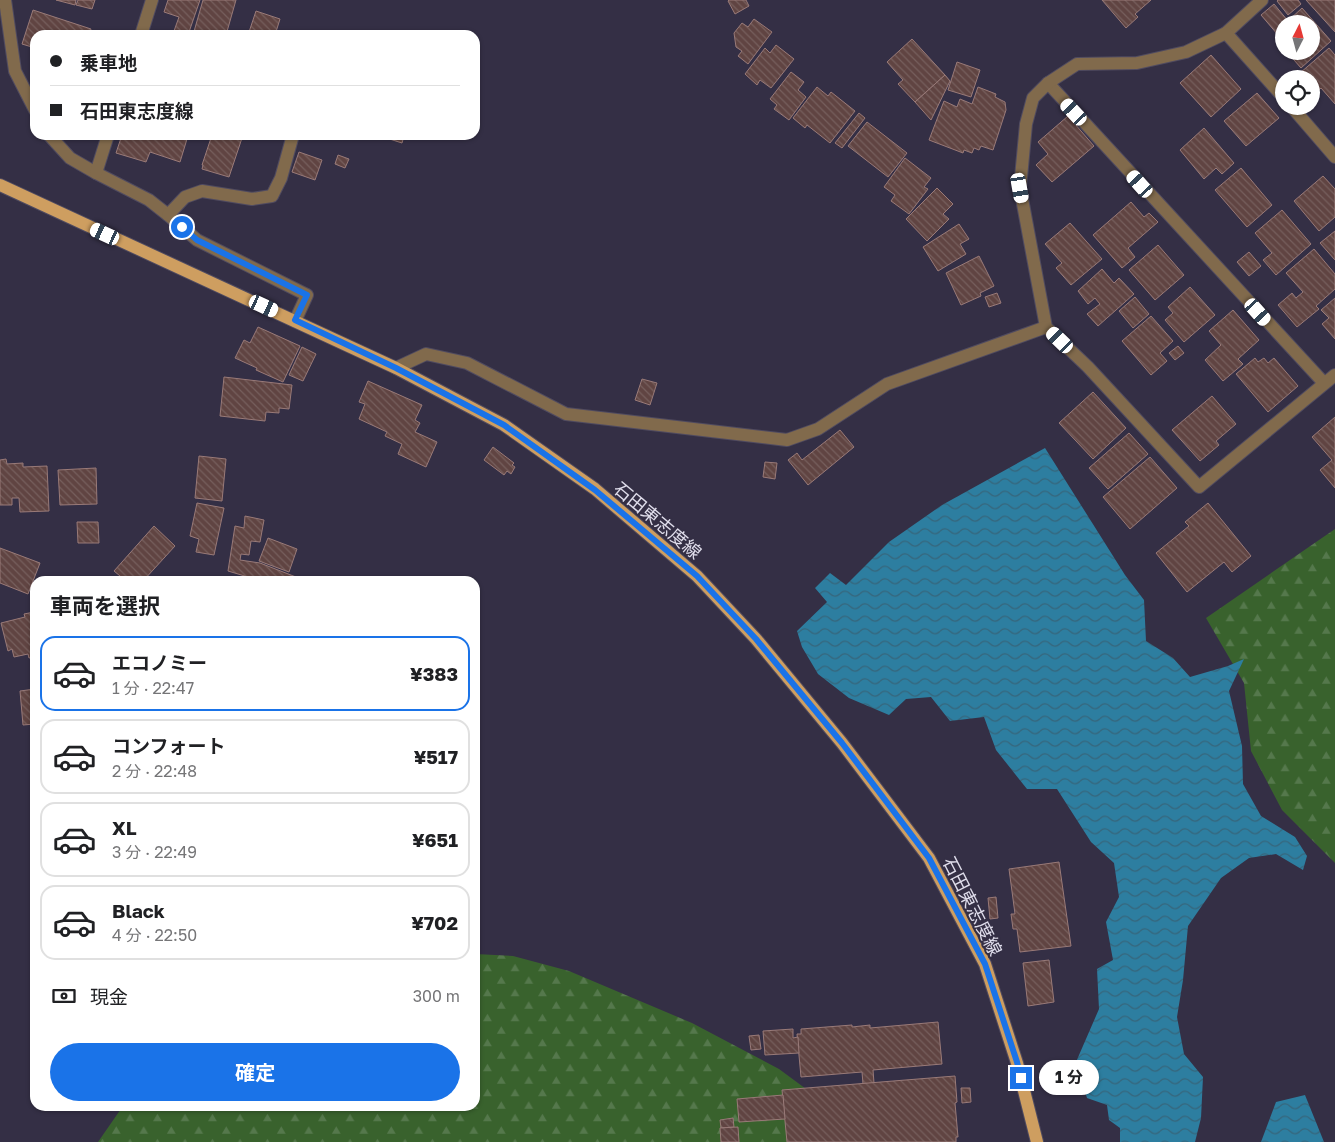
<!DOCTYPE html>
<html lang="ja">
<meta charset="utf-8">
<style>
body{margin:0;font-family:"Golos Text","Noto Sans JP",sans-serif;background:#f6f6f6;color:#202124;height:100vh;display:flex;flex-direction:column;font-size:19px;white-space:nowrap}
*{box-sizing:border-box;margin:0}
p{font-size:16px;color:#757577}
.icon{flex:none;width:28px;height:28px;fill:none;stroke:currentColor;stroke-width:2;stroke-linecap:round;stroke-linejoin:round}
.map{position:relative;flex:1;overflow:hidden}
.details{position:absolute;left:30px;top:576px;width:450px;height:535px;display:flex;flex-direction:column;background:#fff;border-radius:15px;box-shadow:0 1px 4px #0004}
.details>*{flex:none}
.banner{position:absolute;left:30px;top:30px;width:450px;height:110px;border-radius:15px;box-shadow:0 1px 4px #0004;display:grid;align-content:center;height:110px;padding:0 20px;background:#fff}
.needle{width:32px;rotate:6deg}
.fabs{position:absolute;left:1275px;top:15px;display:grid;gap:10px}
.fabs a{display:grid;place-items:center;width:45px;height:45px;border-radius:50%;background:#fff;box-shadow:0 1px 4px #0004;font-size:25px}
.end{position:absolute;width:22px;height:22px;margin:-11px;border:6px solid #1a73e8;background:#fff;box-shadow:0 0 0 2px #fff}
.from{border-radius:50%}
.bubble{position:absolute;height:35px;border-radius:18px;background:#fff;box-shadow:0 1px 4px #0004;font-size:16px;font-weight:700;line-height:35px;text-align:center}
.car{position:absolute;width:15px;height:30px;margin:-15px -8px;border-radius:6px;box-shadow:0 0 4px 1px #0007;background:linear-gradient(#fff 24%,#345 0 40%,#fff 0 76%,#345 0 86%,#fff 0)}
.banner b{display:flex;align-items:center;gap:18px;height:48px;font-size:19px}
.banner b+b{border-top:1px solid #e0e0e0}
.banner i{width:12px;height:12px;background:#202124}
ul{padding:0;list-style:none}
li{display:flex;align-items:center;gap:15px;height:75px;margin:0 10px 8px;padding:0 10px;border:2px solid #e0e0e0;border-radius:15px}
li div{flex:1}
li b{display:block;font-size:19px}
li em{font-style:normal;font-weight:700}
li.current{border-color:#1a73e8}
li>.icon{width:45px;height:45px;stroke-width:1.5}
h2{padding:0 20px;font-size:22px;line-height:60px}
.pay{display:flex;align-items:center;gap:12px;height:55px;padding:0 20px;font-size:19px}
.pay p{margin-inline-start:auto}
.cta{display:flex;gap:10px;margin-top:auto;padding:10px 20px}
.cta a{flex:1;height:58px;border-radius:30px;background:#1a73e8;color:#fff;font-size:20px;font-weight:700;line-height:58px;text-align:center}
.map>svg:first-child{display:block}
.forest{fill:url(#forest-firs)}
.water{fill:url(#water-waves)}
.building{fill:url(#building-back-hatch);stroke:#997a78}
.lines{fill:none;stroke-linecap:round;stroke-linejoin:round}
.minor-casing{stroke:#504b60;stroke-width:14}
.major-casing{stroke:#504b60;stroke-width:14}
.minor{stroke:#816a4c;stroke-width:12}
.major{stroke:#ce9e60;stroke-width:12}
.route{stroke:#1a73e8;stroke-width:6}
.labels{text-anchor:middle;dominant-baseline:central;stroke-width:4;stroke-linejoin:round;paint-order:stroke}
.street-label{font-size:18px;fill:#e0deec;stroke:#342f45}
</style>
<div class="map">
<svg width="1335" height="1142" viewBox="0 0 1335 1142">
<defs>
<pattern id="forest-firs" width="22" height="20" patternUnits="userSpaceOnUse" patternTransform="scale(1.25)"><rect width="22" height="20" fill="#39622d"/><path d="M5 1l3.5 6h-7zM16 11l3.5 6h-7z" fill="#55784c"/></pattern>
<pattern id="water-waves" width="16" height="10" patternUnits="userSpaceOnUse" patternTransform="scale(1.25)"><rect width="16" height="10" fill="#2d7ea0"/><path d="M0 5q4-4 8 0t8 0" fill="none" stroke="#36667c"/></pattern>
<pattern id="building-back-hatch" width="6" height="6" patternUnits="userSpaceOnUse" patternTransform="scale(1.25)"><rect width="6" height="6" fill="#604442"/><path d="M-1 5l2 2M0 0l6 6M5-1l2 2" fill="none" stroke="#765f5d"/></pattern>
</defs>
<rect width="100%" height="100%" fill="#342f45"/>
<g class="forest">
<polygon points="1335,529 1335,863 1282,810 1251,751 1244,683 1206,618"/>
<polygon points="475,954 513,956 569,971 692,1023 779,1069 878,1142 98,1142 123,1106 475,1106"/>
</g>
<g class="water">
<polygon points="1045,448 1125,575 1144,600 1146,641 1173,658 1190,677 1228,666 1244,659 1229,691 1242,746 1243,784 1261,816 1295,837 1307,856 1303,870 1276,854 1249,858 1221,878 1188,926 1183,980 1177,1017 1184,1054 1203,1077 1201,1118 1195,1142 1120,1142 1120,1128 1109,1120 1107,1105 1087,1098 1076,1062 1099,1009 1097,969 1113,960 1106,922 1119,897 1114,863 1091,842 1057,789 1027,789 996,750 984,717 950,721 931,697 906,699 889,715 849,698 818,674 802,647 797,631 827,602 815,588 830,573 846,585 889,542 942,505"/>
<polygon points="1305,1095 1324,1142 1261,1142 1276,1102"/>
</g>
<g class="building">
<polygon points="56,0 76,0 75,5"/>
<polygon points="78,0 95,0 92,9 76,5"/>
<polygon points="168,0 200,0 188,35 174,31 179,17 164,12"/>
<polygon points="203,0 236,0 226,35 193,35"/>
<polygon points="729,0 746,0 749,6 735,14 728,1"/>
<polygon points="1102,0 1151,0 1135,14 1138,17 1126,28"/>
<polygon points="1278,0 1298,0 1301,4 1288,15 1277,1"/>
<polygon points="1306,0 1335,0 1335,32"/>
<polygon points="1274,4 1288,21 1302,8 1331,41 1301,68 1287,52 1311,51 1311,24 1284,24 1284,42 1261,15"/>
<polygon points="33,10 91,29 89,35 35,35 35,48 22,44"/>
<polygon points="256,11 280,19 275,35 248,35"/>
<polygon points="754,19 772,32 748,64 738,56 742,51 736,47 734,33 742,23 748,27"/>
<polygon points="912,39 945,75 915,102 898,84 903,80 887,62"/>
<polygon points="776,45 794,59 771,88 760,80 757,85 745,74 765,48 770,53"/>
<polygon points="1329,48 1335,55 1335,104 1321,88 1316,93 1311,87 1311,79 1305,79 1300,73"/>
<polygon points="1211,55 1241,89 1211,117 1180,83"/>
<polygon points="957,62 980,70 971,97 948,90"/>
<polygon points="791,72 804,82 798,90 806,97 789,120 774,109 777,105 770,99"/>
<polygon points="945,75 950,81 931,120 915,102"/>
<polygon points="817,87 828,96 831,92 855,111 830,143 807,125 805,128 793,118"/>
<polygon points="978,87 996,94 995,97 1005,102 1006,110 993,150 981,146 979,150 974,148 972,153 964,150 963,153 929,140 944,101 957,107 960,99 972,104"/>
<polygon points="1257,93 1279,118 1246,146 1224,121"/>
<polygon points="859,113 865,118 842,148 835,143"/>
<polygon points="1068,116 1094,146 1052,182 1036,165 1048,154 1038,142"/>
<polygon points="867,122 907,153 888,177 848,146"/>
<polygon points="1204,128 1234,163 1222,174 1216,168 1204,179 1180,150"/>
<polygon points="122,135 174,135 187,139 180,162 150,152 146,162 116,153"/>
<polygon points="212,135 243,135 229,177 202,169 203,165 202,165"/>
<polygon points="377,135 410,135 409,138 404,136 402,143"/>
<polygon points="299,152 322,160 315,180 292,172"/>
<polygon points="338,155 349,159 345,168 335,164"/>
<polygon points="905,158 931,178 924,187 928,189 909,214 891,201 895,195 884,187"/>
<polygon points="1241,168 1272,205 1247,227 1215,190"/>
<polygon points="1323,176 1335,189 1335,217 1319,231 1294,201"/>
<polygon points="937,188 953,204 943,214 949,219 927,241 906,219"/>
<polygon points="1131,202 1144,217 1149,213 1158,222 1128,248 1135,257 1122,268 1093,235"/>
<polygon points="1282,210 1311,244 1276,275 1263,260 1272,253 1255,233"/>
<polygon points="1070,223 1102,259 1071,285 1056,268 1062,263 1045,244"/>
<polygon points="959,224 969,239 960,244 966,254 938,271 923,247"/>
<polygon points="1335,231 1335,260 1320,243"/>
<polygon points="1158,245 1184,275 1155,300 1129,270"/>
<polygon points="1314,249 1335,274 1335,289 1316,306 1319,309 1297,327 1278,305 1292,293 1296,298 1303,292 1286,273"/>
<polygon points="1249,252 1261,266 1249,276 1237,262"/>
<polygon points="979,256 994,286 980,293 981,296 961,305 946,273"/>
<polygon points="1102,269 1114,283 1119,278 1134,294 1098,326 1087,314 1100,304 1095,298 1088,304 1078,291"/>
<polygon points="1190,287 1215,315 1184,342 1165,320 1173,313 1168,307"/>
<polygon points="997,293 1001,303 989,307 985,297"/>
<polygon points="1135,297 1149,314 1133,328 1119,311"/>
<polygon points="1335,298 1335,339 1322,324 1329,318 1321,310"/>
<polygon points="1233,310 1259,340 1238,359 1243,364 1223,381 1205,360 1221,345 1209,331"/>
<polygon points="1151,316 1173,341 1160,353 1167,361 1151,375 1122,341"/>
<polygon points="258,327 300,346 283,382 256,370 257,368 235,358 244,340 250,343"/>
<polygon points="1178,346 1184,353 1175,360 1169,353"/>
<polygon points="302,347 316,354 303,381 289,375"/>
<polygon points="1255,358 1258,362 1264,358 1268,363 1274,358 1298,386 1268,412 1236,374"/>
<polygon points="224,377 292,385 289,409 279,408 279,413 266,412 265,421 220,416"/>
<polygon points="642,379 657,383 650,405 635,400"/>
<polygon points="368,381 422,405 415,420 420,423 415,432 437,442 426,467 398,454 402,444 385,436 387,432 359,419 365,404 359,402"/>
<polygon points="1093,392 1126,428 1093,459 1059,423"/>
<polygon points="1212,396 1236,424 1216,441 1219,445 1200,461 1172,430"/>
<polygon points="1335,417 1335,488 1320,470 1332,460 1312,437"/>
<polygon points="840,430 854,447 808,485 788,460 797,453 802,460"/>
<polygon points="1129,433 1148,454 1108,489 1089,468"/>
<polygon points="493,447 514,463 512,465 515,467 511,474 507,471 504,475 484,460"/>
<polygon points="199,456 226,459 222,501 195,498"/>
<polygon points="1150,457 1177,488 1130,529 1103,497"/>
<polygon points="6,459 7,464 23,463 23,467 47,466 49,511 20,512 19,498 12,498 12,505 0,505 0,460"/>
<polygon points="765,462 777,463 775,479 763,477"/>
<polygon points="96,468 97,504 60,505 58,470"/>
<polygon points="197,503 224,508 214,555 196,552 199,539 190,536"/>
<polygon points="1208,503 1251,556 1232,572 1224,562 1187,592 1156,553 1189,526 1185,522"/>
<polygon points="245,516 264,520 260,542 251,541 249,555 241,554 240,560 260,563 296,577 294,581 246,581 248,577 228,571 235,526 244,528"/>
<polygon points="77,522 98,522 99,543 78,543"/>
<polygon points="154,526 175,546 143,581 126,581 114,571"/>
<polygon points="268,538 297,549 289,572 259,561"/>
<polygon points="0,548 40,563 28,594 0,583"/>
<polygon points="34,612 35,657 29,658 28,654 14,657 12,649 8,651 1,623 25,617 24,614"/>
<polygon points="35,689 35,724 23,725 20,691"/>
<polygon points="1059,862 1071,946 1020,952 1017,929 1013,929 1011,914 1015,914 1009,869"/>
<polygon points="996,897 998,918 990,919 988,898"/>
<polygon points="1049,960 1054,1002 1028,1006 1023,963"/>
<polygon points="938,1022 942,1064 873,1070 874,1083 863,1084 862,1072 801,1077 797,1034 801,1034 801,1029 852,1025 852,1027 870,1025 870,1028"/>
<polygon points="793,1029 793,1038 798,1037 799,1053 765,1055 763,1031"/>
<polygon points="759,1035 761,1049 751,1050 749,1036"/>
<polygon points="955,1076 957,1102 955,1103 958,1137 956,1137 956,1142 787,1142 782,1090"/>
<polygon points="961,1088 970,1088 971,1102 962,1103"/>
<polygon points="783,1095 785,1119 739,1122 737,1099"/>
<polygon points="733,1118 734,1127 721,1128 720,1120"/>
<polygon points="738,1127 739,1142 721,1142 720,1128"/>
</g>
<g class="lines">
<g class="minor-casing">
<g id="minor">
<polyline points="5,0 15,71 35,110"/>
<polyline points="1226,33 1262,0"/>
<polyline points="141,35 152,0"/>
<polyline points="1048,83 1324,383"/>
<polyline points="1284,98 1226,33 1186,52 1137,63 1077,64 1048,83 1033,98 1026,124 1020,188 1046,327 1088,367 1199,487 1335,375"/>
<polyline points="1291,106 1335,157"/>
<polyline points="49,135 70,158 96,173 149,200 168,215 197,240 307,295 295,321"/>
<polyline points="96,173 108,135"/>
<polyline points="168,215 185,197 202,191 252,199 272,196 281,178 293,135"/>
<polyline points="396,368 426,354 467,363 566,414 787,440 818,429 887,384 1046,327"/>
</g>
</g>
<g class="major-casing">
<polyline id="major" points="0,185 396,368 504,425 595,489 697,576 756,639 842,743 929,858 985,964 1017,1063 1037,1142"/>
</g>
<use href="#minor" class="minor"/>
<use href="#major" class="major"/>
</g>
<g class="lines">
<polyline class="route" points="182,227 197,240 307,295 295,320 396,368 504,425 595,490 697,576 756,639 842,743 929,858 985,964 1017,1062 1021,1078"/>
</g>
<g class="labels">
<g class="street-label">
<text transform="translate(658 520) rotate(40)">石田東志度線</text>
<text transform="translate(973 906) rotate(63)">石田東志度線</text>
</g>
</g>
</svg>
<div class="fabs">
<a><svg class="needle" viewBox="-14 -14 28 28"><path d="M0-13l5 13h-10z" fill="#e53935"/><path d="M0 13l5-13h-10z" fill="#757577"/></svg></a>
<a><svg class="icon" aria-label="locate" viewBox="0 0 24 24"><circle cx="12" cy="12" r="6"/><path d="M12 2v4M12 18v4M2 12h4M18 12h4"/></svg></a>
</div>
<i class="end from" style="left:182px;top:227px"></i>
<i class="end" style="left:1021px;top:1078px"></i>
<div class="bubble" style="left:1039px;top:1060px;width:60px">1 分</div>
<i class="car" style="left:1074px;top:112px;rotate:317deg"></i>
<i class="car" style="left:1140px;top:184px;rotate:318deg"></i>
<i class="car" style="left:1020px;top:188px;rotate:170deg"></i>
<i class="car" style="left:105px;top:234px;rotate:295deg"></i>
<i class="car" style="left:264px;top:306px;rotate:115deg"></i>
<i class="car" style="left:1258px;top:312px;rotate:138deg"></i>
<i class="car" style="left:1060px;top:340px;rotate:314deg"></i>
<div class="banner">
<b><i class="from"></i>乗車地</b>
<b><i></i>石田東志度線</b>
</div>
<section class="details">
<h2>車両を選択</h2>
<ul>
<li class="current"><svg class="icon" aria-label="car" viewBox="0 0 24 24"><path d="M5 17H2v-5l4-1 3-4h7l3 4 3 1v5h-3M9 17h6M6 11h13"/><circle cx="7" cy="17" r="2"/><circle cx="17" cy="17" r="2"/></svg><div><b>エコノミー</b><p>1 分 · 22:47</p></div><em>¥383</em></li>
<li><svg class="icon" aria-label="car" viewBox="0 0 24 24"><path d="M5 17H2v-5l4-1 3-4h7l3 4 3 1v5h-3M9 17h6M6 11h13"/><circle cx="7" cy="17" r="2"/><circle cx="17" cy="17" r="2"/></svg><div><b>コンフォート</b><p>2 分 · 22:48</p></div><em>¥517</em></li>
<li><svg class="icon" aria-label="car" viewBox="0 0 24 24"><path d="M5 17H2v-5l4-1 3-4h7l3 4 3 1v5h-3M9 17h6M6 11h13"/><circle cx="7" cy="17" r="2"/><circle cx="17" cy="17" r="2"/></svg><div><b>XL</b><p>3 分 · 22:49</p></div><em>¥651</em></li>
<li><svg class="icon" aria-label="car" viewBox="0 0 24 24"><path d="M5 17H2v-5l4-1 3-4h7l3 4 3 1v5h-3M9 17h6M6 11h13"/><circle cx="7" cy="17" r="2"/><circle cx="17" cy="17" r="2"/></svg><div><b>Black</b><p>4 分 · 22:50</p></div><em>¥702</em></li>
</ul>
<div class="pay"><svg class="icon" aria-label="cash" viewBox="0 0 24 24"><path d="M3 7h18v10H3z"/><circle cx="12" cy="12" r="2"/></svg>現金<p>300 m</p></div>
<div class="cta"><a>確定</a></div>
</section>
</div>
